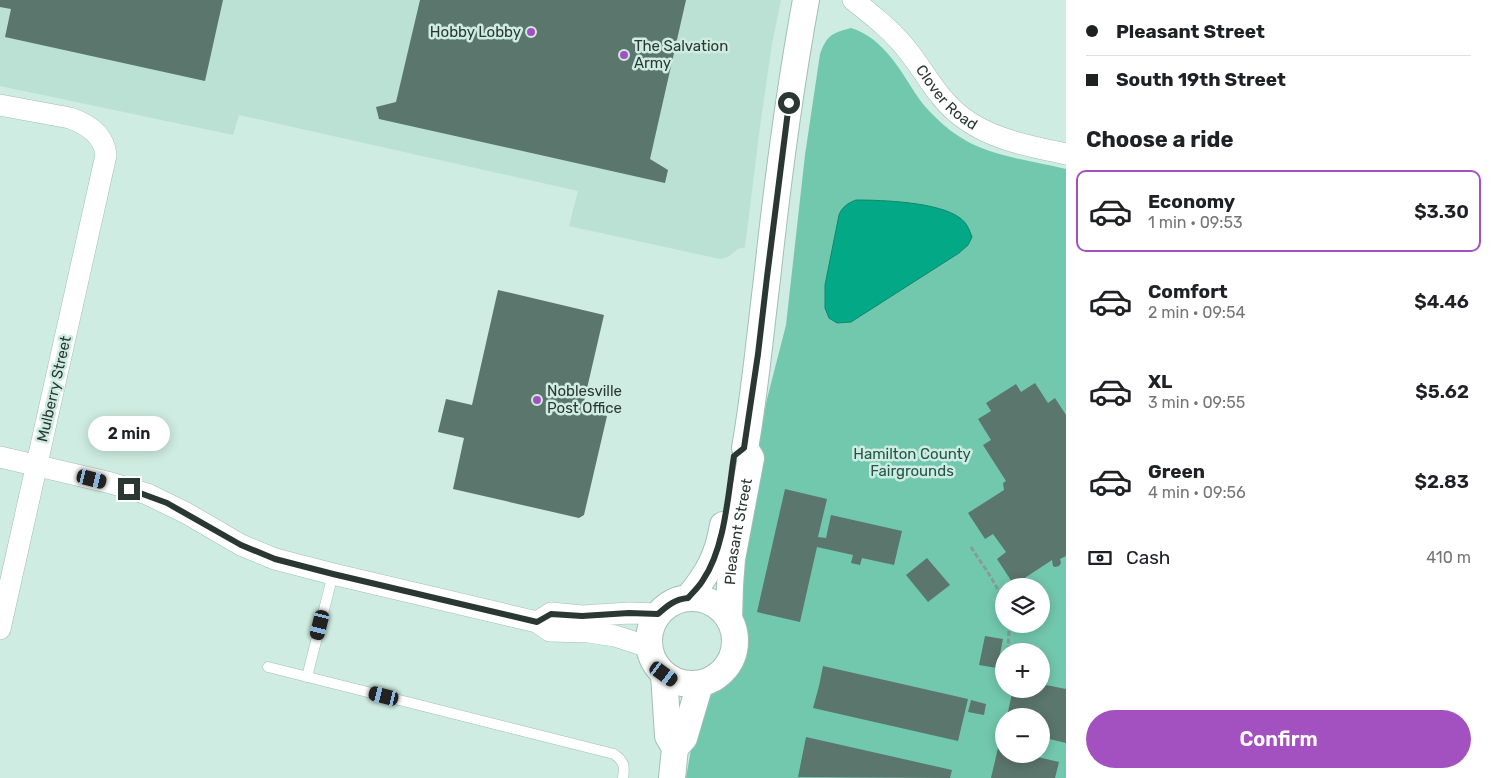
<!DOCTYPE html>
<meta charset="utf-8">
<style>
body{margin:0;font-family:Rubik,sans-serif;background:#f2f2f2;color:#202124;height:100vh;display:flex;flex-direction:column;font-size:19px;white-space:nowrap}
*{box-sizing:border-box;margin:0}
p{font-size:16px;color:#757577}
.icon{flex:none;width:28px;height:28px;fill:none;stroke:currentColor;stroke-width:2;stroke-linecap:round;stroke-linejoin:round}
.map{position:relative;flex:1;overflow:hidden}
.details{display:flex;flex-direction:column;background:#fff;width:425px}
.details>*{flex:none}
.top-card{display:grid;align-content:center;height:110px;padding:0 20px;background:#fff}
.buttons{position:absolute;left:995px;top:578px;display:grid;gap:10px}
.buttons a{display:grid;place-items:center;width:55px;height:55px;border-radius:50%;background:#fff;box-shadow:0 2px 12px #0003;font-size:25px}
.end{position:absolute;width:22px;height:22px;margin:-11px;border:6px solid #2b3732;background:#fff;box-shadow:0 0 0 2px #fff}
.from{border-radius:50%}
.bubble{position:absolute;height:35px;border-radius:18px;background:#fff;box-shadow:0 2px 12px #0003;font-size:16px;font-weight:600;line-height:35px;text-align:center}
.car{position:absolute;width:15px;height:30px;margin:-15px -8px;border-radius:6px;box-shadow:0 0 4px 1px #0007;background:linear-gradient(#222 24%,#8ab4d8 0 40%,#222 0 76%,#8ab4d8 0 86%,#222 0)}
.top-card b{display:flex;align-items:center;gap:18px;height:48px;font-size:19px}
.top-card b+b{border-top:1px solid #e0e0e0}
.top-card i{width:12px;height:12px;background:#202124}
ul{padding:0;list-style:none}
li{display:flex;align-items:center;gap:15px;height:82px;margin:0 10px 8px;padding:0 10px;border:2px solid transparent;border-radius:10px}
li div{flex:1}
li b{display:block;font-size:19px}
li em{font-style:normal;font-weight:600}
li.current{border-color:#a351c0}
li>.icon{width:45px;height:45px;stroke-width:1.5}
h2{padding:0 20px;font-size:22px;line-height:60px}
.pay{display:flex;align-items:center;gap:12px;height:55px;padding:0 20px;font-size:19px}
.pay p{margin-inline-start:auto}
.primary-button{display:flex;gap:10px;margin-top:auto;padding:10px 20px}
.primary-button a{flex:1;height:58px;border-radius:30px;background:#a351c0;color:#fff;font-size:20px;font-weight:600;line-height:58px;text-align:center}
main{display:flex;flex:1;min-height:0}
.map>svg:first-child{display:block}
.built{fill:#bae1d3}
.green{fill:#72c8ad;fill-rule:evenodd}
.water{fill:#03a987;stroke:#0f876e}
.building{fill:#5b766d}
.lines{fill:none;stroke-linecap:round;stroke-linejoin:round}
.service-casing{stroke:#a1bfb4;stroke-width:11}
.minor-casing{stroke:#a1bfb4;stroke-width:22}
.tertiary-casing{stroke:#a1bfb4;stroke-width:28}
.path{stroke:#869d94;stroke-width:3;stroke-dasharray:5 2.5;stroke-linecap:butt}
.service{stroke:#fff;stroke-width:10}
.minor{stroke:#fff;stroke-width:21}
.tertiary{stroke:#fff;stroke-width:26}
.route{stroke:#2b3732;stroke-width:6}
.poi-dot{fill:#a351c0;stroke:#ceece1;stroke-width:2}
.labels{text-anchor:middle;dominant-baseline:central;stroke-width:5;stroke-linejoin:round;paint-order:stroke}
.poi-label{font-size:15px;fill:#2b3732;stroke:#ceece1;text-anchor:start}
.street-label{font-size:15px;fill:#2b3732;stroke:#ceece1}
.park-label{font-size:15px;fill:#225748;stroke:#ceece1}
</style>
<main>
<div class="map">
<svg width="1066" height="778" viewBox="0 0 1066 778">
<rect width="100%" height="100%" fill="#ceece1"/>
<polygon class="built" points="0,0 781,0 772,44 760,126 745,247 738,249 728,257 720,259 569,226 578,191 239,115 233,135 0,86"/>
<path class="green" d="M 851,28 C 879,37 895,61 910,85 C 914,91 918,98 923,104 C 933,116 947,129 960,137 C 988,156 1033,161 1066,169 L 1066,778 L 686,778 L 691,749 L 709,695 L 719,686 L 738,659 L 742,636 L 738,612 L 754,466 L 767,399 L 786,325 L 805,155 L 820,54 C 827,35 832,33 851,28 ZM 1004,586 L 1041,586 L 1041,624 L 1004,624 ZM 1004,651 L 1041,651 L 1041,689 L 1004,689 ZM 1004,716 L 1041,716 L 1041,754 L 1004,754 Z"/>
<path class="water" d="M 856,200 C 882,200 939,202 960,218 C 967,223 969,229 972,237 L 968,245 L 959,253 L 851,322 L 837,323 L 829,318 L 825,308 L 825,285 L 839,215 C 842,207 848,203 856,200 Z"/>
<g class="building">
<polygon points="0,0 223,0 205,81 5,37 11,9 0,7"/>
<polygon points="420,0 686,0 650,159 668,170 665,183 379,119 376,107 396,102"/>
<polygon points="498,290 604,315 582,410 607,416 584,515 579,518 453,489 464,438 438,432 446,399 472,405"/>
<polygon points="1035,383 1048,403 1055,398 1066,415 1066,556 1060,559 1061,563 1059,566 1055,567 1053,566 1052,560 1014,585 997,559 1006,552 993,534 985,539 968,513 1004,490 1003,483 1006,481 983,445 991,440 978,419 991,411 986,403 1016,384 1021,392"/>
<polygon points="785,489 827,499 818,537 826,538 831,515 902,531 894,565 862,558 860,565 851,563 853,555 817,547 800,622 757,612"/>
<polygon points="927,558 950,585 928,602 906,575"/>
<polygon points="985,636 1003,639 997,668 979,665"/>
<polygon points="823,666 968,699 958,741 813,708 819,686"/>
<polygon points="1041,684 1066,689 1066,743 1041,737 1041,716 1007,716 1013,689 1041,689"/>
<polygon points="971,700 986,704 984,715 968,712"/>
<polygon points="806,737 952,770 950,778 798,777"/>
<polygon points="998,748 1004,749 1004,754 1025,754 1059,762 1055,778 991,778"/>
</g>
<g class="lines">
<g class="service-casing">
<g id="service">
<path d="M 268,667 L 614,754 C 624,761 625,766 623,778"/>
<polyline points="307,677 333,574"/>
</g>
</g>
<g class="minor-casing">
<g id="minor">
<path id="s1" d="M 853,0 C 871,14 889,28 904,46 C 924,69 937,99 962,117 C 992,140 1030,146 1066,154"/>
<path d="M 0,105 L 70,118 C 87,124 104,134 106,155 L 0,629"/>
<polyline points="0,457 111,483 147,494 186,513 241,545 275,559 333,574 537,622 550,631 589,632 615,636 649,647"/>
<polyline points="537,622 551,613 582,616 629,613 658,614"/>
</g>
</g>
<g class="tertiary-casing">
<g id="tertiary">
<circle cx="692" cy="641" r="43"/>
<path d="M 688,598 C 708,574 718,556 723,525"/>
<path id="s2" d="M 729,619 L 730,585 L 732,559 L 751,458 L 745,448 C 755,392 760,335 767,279 C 777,186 789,92 806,0"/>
<polyline points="664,674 668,736 675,748 672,778"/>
<polyline points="675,748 684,738 700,684"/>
</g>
</g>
<g class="path">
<path d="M 971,547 C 983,566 998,584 1004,606"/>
<polyline points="1008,651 1009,630 1008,624"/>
<polyline points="1003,669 1004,666"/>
</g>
<use href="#service" class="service"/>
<use href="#minor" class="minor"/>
<use href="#tertiary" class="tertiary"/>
</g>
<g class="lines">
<path class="route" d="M 129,489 L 167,503 L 241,545 L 275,559 L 333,574 L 537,622 L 551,614 L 582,616 L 629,613 L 658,614 C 667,606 675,599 688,598 C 693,592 699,587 703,580 C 725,548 728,494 734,456 L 744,448 L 758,354 L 767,277 L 789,103"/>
</g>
<g class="poi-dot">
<circle cx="531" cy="32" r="5"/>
<circle cx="624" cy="55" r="5"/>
<circle cx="537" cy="400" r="5"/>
</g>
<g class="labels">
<g class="poi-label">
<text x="521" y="32" text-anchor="end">Hobby Lobby</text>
<text x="634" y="46">The Salvation<tspan x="634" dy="17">Army</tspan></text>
<text x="547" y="391">Noblesville<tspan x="547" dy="17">Post Office</tspan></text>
</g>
<g class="street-label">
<text stroke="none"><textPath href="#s1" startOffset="136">Clover Road</textPath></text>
<text transform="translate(54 389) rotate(-77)">Mulberry Street</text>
<text stroke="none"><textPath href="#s2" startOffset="88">Pleasant Street</textPath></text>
</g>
<g class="park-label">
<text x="912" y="454">Hamilton County<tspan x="912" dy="17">Fairgrounds</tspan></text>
</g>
</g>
</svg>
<div class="buttons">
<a><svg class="icon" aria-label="layers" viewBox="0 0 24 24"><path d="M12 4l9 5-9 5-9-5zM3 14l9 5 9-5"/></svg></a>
<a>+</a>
<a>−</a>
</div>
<i class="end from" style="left:789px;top:103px"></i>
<i class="end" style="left:129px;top:489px"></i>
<div class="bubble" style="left:88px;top:416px;width:82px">2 min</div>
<i class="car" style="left:92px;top:479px;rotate:104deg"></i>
<i class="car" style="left:320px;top:625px;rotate:194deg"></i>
<i class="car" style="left:664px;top:674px;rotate:126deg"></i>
<i class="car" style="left:384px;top:696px;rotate:284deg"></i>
</div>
<section class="details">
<div class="top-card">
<b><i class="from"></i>Pleasant Street</b>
<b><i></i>South 19th Street</b>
</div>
<h2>Choose a ride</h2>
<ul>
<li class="current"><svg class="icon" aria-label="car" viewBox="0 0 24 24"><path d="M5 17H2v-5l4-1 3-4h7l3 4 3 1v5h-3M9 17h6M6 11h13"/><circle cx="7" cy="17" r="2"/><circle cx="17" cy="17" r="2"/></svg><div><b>Economy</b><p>1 min · 09:53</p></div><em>$3.30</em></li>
<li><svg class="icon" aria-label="car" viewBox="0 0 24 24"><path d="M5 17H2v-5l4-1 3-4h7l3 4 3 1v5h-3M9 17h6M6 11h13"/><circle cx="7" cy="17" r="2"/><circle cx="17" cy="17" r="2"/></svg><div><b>Comfort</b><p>2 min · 09:54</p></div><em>$4.46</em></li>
<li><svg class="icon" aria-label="car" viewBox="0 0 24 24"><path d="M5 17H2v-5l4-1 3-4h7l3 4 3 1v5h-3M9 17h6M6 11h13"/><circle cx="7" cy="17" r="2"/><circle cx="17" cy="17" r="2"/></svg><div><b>XL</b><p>3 min · 09:55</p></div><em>$5.62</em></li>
<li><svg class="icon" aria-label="car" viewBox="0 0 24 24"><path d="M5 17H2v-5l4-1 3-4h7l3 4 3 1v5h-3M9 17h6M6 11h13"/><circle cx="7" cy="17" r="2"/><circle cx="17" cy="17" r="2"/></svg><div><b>Green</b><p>4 min · 09:56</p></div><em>$2.83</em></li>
</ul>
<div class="pay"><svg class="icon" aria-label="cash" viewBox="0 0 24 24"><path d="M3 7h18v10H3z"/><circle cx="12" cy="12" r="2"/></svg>Cash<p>410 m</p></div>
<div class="primary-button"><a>Confirm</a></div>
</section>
</main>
